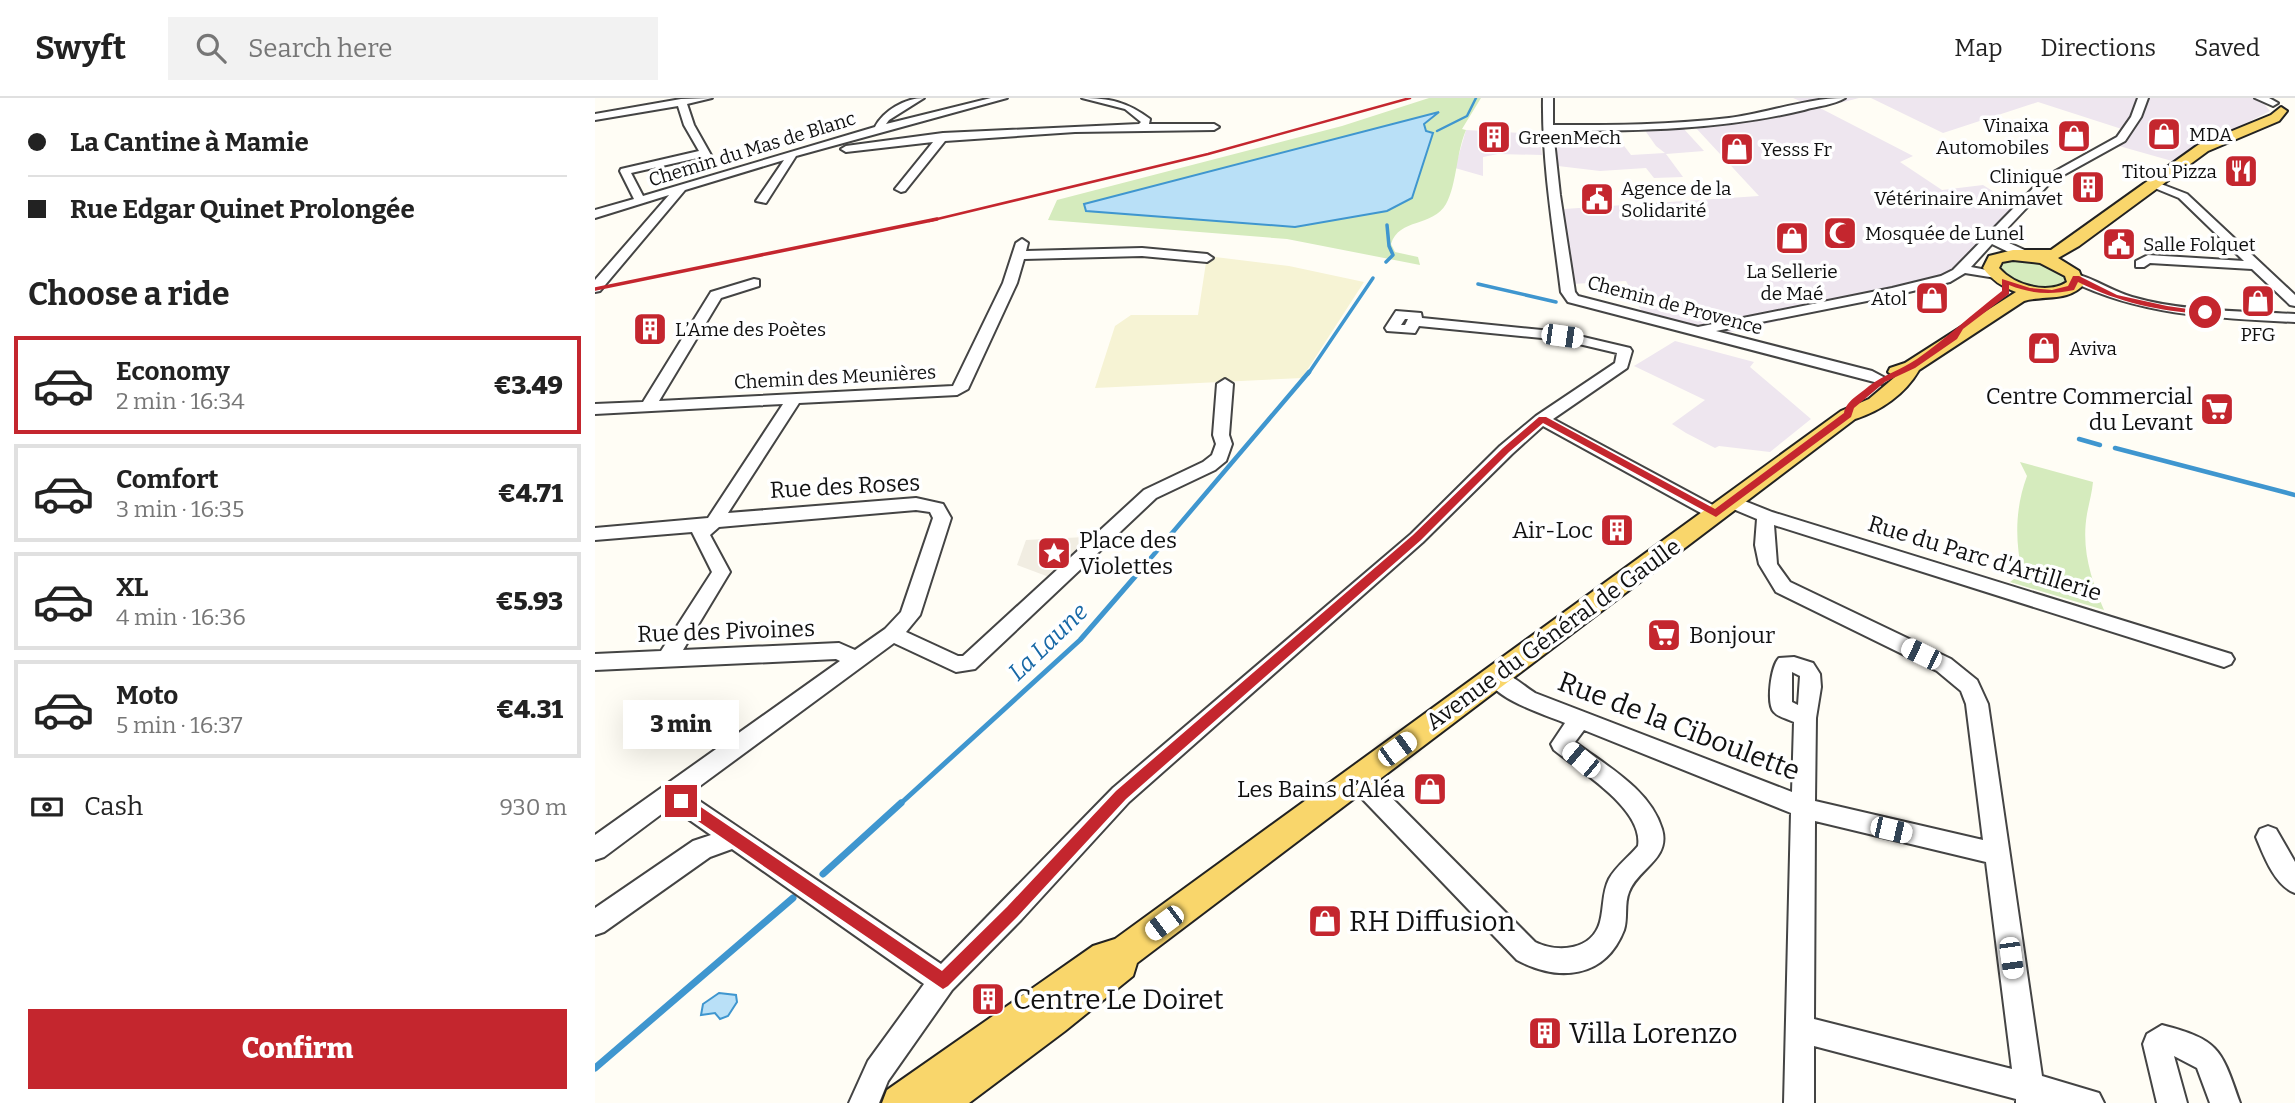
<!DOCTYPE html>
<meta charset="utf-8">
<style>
body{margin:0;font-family:Bitter,serif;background:#f2f2f2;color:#222;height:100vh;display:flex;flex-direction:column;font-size:26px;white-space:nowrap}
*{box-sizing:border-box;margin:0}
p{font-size:23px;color:#767676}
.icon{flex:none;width:38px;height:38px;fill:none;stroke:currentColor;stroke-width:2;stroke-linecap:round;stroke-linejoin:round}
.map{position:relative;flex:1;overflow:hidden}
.sheet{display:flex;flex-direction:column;background:#fff;width:595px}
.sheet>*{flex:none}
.hud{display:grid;align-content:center;height:154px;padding:0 28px;background:#fff}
.end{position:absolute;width:32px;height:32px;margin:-16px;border:9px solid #c4262e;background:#fff;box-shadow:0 0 0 4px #fff}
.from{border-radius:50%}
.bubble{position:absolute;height:49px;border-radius:0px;background:#fff;box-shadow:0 7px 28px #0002;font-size:23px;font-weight:800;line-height:49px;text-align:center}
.car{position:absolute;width:21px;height:42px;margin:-21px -10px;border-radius:9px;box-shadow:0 0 5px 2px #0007;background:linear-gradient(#fff 24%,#345 0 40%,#fff 0 76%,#345 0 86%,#fff 0)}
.hud b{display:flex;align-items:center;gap:24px;height:66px;font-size:26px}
.hud b+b{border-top:2px solid #e0e0e0}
.hud i{width:18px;height:18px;background:#222}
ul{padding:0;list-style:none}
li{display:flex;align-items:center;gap:21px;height:98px;margin:0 14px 10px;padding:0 14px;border:4px solid #e0e0e0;border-radius:0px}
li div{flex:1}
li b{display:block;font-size:26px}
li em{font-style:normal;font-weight:800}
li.current{border-color:#c4262e}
li>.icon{width:63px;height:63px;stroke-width:1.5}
h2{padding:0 28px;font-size:32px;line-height:84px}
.pay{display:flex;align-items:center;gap:18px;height:77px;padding:0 28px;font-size:26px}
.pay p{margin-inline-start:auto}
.cta{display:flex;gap:14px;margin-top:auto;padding:14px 28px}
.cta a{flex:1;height:80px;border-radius:0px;background:#c4262e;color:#fff;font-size:28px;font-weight:800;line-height:80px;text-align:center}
header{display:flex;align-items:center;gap:42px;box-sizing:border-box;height:98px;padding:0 35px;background:#fff;border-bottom:2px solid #e0e0e0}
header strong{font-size:33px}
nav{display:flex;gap:38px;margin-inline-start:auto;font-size:24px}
.search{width:490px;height:63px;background:#f2f2f2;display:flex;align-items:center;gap:18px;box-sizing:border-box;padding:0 24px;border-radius:0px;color:#767676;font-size:26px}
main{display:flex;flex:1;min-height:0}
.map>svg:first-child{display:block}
.industrial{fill:#eee6ef}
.farmland{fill:#f6f3d4}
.green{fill:#d5ebbd}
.plaza{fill:#f1ede2}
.water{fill:#b9e0f7;stroke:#3f96cf;stroke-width:2}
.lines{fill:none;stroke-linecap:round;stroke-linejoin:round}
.stream-far4{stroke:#3f96cf;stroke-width:2.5}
.stream-far3{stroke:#3f96cf;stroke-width:3.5}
.stream-far2{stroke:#3f96cf;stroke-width:4.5}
.stream-far1{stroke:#3f96cf;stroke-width:5}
.stream{stroke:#3f96cf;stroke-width:7}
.minor-casing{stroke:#444;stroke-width:4}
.major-casing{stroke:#222;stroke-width:4}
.minor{fill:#fff;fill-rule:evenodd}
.major{fill:#f9d66b;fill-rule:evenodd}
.rail-far1{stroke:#c4262e;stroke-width:2.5}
.rail{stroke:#c4262e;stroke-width:3.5}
.route{fill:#c4262e}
.labels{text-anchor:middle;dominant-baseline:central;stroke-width:7;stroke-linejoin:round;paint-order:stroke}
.far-poi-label{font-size:19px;fill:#111;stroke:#fff;text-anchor:start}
.far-street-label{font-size:19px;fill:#111;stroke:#fff}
.poi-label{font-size:23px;fill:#111;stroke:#fff;text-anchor:end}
.street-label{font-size:23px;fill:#111;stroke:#fff}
.water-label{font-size:24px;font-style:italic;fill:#1768a6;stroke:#fff}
.near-street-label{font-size:28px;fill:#111;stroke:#fff}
.near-poi-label{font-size:28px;fill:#111;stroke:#fff;text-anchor:start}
</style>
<header>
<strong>Swyft</strong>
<div class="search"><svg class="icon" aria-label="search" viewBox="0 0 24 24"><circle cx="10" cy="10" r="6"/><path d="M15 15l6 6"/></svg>Search here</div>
<nav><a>Map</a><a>Directions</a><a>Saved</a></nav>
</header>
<main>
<section class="sheet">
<div class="hud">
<b><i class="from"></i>La Cantine à Mamie</b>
<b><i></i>Rue Edgar Quinet Prolongée</b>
</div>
<h2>Choose a ride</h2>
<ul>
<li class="current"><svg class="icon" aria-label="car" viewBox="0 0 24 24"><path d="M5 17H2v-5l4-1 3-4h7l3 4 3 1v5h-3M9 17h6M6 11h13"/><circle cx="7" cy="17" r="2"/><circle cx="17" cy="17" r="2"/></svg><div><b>Economy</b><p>2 min · 16:34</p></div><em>€3.49</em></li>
<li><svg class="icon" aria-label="car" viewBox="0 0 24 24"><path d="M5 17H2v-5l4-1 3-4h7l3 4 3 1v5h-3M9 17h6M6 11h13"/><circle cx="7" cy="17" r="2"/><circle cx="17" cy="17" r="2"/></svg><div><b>Comfort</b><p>3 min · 16:35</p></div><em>€4.71</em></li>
<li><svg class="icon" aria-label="car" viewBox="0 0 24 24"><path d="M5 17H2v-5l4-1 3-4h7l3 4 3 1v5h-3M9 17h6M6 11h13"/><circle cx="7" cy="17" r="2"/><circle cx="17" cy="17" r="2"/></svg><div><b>XL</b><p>4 min · 16:36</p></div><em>€5.93</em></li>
<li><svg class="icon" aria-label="car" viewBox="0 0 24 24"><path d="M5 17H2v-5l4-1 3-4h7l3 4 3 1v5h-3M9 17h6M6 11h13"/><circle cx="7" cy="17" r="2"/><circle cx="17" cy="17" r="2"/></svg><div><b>Moto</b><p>5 min · 16:37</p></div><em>€4.31</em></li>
</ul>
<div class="pay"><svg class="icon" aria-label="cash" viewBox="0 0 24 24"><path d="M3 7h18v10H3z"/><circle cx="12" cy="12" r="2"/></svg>Cash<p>930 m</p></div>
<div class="cta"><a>Confirm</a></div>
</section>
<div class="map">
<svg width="1700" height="1005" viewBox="0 0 1700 1005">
<rect width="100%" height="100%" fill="#fffdf5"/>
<g class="industrial">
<polygon points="1198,0 1264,0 1225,10 1318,58 1305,64 1347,92 1388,87 1420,107 1370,178 1129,236 1048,216 1031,183 977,186 969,111 1164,98 1100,29 1160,23 1222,10"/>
<polygon points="1276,0 1669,0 1667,3 1675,13 1577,63 1524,48 1536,34 1443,4 1348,35"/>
<polygon points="1088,30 1109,53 1071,56 1088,79 1059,80 1051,70 1005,73 963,68 959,33 1017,32 1036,57 1070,55 1061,48 1049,31"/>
<polygon points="871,32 944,36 947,57 903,56 888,59 888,78 860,70"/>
<polygon points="1080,243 1159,264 1155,269 1216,321 1175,354 1124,348 1120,350 1091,335 1077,326 1110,302 1039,268"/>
</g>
<polygon class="farmland" points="612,158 694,168 769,184 707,280 500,290 520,228 536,217 603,217"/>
<g class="green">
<path d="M 834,0 L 886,0 L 867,31 L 871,32 C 861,55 862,86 851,106 C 838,129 804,120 796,146 L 800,154 L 823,159 L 825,167 L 692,141 L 453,122 L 462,102 L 747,28 Z"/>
<path d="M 1415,161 L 1445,163 L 1469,176 L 1470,180 L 1469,185 C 1450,194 1418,189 1406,171 L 1409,164 Z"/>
<path d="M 1425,364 L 1498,384 C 1497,395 1494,405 1492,416 C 1486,451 1496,481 1509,512 L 1415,484 L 1427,475 C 1420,442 1420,410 1432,378 Z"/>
</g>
<polygon class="plaza" points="510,438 462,482 422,467 431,442"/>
<g class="water">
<polygon points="844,14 829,26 831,33 838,35 817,100 792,113 700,129 491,113 489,106"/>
<polygon points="124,895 141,897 142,904 133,918 125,921 120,915 106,917 108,906"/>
</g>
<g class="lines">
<polyline class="stream-far4" points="842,33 872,18 881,0"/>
<g class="stream-far3">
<polyline points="791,164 798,157 794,148 792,127"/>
<polyline points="883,186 961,204"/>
<polyline points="713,276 778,180"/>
</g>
<g class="stream-far2">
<polyline points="1484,341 1505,347"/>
<polyline points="1520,350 1700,397"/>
<polyline points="549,468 714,274"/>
</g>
<polyline class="stream-far1" points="304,707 485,542 551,466"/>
<g class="stream">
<polyline points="228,776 306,705"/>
<polyline points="0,970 198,800"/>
</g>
<g class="minor-casing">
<g id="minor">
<path d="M 117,0 L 92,6 L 99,27 L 121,66 L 120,68 L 112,68 L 107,59 L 36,75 L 48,98 L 280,29 C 288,13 310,0 329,0 L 294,22 L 291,26 L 396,0 L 412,0 L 201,58 L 171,105 L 161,103 L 189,62 L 90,92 L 5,193 L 0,194 L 0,182 L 74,97 L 0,120 L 0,112 L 39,101 L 25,73 L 26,71 L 104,53 L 89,27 L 83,8 L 0,22 L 0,16 L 86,1 Z"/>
<path d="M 487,0 C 515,0 532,4 555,21 L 554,26 L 619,26 L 624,29 L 619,32 L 480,34 L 350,43 L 310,93 L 306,94 L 300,91 L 338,44 L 251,54 L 246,51 L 251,48 L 348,35 L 544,26 L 546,24 L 530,11 Z"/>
<path d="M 948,0 L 958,0 L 958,27 C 1017,27 1076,27 1134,20 C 1173,15 1211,0 1250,0 C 1239,7 1222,8 1209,12 C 1127,32 1042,33 958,33 L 965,97 L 980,194 L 983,198 L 1103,229 L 1297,190 L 1346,178 L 1358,172 L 1448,80 L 1522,39 L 1536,19 L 1543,0 L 1553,0 L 1546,19 L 1530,43 L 1456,84 L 1403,140 L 1434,154 L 1434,160 L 1426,160 L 1397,146 L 1376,169 L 1407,175 L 1407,181 L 1370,175 L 1355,184 L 1297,198 L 1121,233 L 1277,273 L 1294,282 L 1287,286 L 973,204 L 966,194 C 958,129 947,64 948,0 Z"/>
<polygon points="1660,0 1674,0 1683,5 1678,8"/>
<polygon points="1566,86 1592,96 1700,197 1700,208 1695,207 1657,171 1555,165 1549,169 1541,169 1541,163 1553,157 1649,163 1584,100 1562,91 1560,89"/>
<path d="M 427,141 L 433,145 L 431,153 L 547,150 L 612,156 L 618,160 L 612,164 L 547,158 L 429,161 L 422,185 L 373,291 L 362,297 L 204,305 L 133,415 L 321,400 L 348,406 L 356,420 L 325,517 L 311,534 L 363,558 L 368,558 L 549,392 L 608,364 L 617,357 L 621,346 L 618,337 L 622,286 L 630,281 L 638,286 L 634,337 L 637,346 L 631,363 L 620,372 L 561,400 L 380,571 L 361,574 L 299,545 L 94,696 L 346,866 L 518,690 L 816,436 L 905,348 L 941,318 L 1020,265 L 1022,255 L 967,242 L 824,228 L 820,235 L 792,233 L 790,230 L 801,213 L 826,215 L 827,220 L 967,234 L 1035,250 L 1037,253 L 1032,270 L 958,321 L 1127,412 L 1130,416 L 1121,422 L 1115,420 L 948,328 L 917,356 L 828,444 L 534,704 L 426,822 L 357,892 L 293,983 L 284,1005 L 254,1005 L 273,963 L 329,886 L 137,751 L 115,759 L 9,834 L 0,837 L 0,810 L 98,743 L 116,737 L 76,709 L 9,759 L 0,762 L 0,737 L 245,563 L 241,561 L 0,572 L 0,556 L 66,553 L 117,474 L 97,434 L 0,442 L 0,430 L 113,420 L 188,306 L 0,316 L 0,306 L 48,304 L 116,194 L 159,181 L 164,182 L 164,188 L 126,200 L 64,303 L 358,288 L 408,185 L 421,145 ZM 810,221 L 813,221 L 810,227 L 806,227 ZM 321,412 L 335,414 L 338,420 L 306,514 L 290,531 L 260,552 L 244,545 L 88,552 L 135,474 L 115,437 L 124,429 Z"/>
<path d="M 1481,176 C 1500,181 1517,193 1537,199 C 1589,214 1646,213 1700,216 L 1700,224 C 1622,220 1547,218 1476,183 L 1475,180 Z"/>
<path d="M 1137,398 L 1177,414 L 1636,556 L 1639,561 L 1636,566 L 1629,569 L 1179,427 L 1182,466 L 1195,484 L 1356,561 L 1382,582 L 1393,606 L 1447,978 L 1504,995 L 1509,1005 L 1421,1005 L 1421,1001 L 1219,948 L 1219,1005 L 1189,1005 L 1196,715 L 989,632 L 980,644 C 1011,668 1055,691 1067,731 C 1076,761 1042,771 1034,794 C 1029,806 1033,820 1029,832 C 1010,881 963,884 922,862 L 754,687 L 751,680 L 754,673 L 762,670 L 770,673 L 940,844 C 962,855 997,853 1005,824 C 1009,809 1007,795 1014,781 C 1021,768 1034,759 1043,748 C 1049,711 985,673 959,652 L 956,646 L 970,625 C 948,616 902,602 891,580 L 894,574 C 910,569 927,587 940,595 L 1197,694 L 1199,624 C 1193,621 1183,619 1179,614 C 1171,606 1176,568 1184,560 L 1199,559 L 1218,565 L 1225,576 L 1226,589 L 1221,620 L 1220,703 L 1388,742 L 1371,606 L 1366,593 L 1342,573 L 1181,494 L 1164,466 L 1160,447 L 1162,421 L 1131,408 L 1128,404 ZM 1197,574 L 1205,578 L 1203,607 L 1197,604 ZM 1220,723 L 1391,764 L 1417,971 L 1219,921 Z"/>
<path d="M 1673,728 L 1681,731 L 1700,764 L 1700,795 C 1680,788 1669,758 1661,739 L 1665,731 Z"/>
<path d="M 1567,927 C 1625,942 1626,951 1645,1005 L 1615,1005 L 1602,970 L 1579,958 L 1592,1005 L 1562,1005 L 1548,946 L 1552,936 Z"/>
</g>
</g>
<g class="major-casing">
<path id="major" d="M 1686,9 L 1692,13 L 1684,23 L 1613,53 L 1484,148 L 1463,160 L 1484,173 L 1489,186 C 1474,204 1449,197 1429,203 L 1324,272 C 1310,296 1286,313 1260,321 L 542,865 L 538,878 L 470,933 L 374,1005 L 287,1005 L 292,992 L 498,848 L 520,841 L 1246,313 L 1274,301 L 1300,279 L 1293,274 L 1295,270 L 1310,265 L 1421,194 C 1407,189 1397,182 1388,170 L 1394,158 L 1418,152 L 1456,152 L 1603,47 L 1676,17 ZM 1418,162 L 1445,165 L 1470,178 L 1472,184 C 1452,197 1419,187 1404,170 L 1407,164 Z"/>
</g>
<use href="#minor" class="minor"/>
<use href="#major" class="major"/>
<polyline class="rail-far1" points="334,123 613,56 815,0"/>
<polyline class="rail" points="0,191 342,121"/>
</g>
<path class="route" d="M 1478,178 L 1484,178 L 1522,197 L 1572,208 L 1614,214 L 1610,216 C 1563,213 1525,205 1483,184 L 1479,192 C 1455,197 1437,196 1414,187 L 1414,196 L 1368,231 L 1362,241 L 1320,270 L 1290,284 L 1259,310 L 1256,319 L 1121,419 L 948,325 L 914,354 L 826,442 L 531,701 L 422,819 L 353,888 L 348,891 L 81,708 L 79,703 L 81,699 L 91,699 L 347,873 L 412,809 L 521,693 L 818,437 L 908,350 L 944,319 L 951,319 L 1120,411 L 1249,315 C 1251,303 1265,296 1274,288 C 1288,277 1306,272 1322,261 C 1352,240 1377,216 1407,193 L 1407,181 L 1435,190 L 1457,192 L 1473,188 Z"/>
<defs>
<g id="shop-square" transform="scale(1.75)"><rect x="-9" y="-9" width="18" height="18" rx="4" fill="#c4262e" stroke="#fff"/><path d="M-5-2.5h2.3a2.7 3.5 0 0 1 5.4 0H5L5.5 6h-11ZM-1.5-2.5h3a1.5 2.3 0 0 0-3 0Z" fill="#fff"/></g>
<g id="building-square" transform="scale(1.75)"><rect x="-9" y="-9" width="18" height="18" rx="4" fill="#c4262e" stroke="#fff"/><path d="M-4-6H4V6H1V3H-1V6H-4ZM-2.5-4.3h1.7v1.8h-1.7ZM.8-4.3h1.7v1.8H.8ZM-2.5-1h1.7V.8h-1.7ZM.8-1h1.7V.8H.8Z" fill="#fff"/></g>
<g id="restaurant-square" transform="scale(1.75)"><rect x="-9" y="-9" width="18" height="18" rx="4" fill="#c4262e" stroke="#fff"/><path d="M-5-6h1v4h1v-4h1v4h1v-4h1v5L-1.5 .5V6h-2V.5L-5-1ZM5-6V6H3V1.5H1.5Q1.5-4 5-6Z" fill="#fff"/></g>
<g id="civic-square" transform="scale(1.75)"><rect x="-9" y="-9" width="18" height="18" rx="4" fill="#c4262e" stroke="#fff"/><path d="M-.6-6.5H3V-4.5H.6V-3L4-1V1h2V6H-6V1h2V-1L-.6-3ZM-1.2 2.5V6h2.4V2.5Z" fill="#fff"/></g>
<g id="mosque-square" transform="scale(1.75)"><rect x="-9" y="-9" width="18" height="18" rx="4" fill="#c4262e" stroke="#fff"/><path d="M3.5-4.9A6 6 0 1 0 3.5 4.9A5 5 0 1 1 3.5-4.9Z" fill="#fff"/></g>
<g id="supermarket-square" transform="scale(1.75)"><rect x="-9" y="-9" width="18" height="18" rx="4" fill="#c4262e" stroke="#fff"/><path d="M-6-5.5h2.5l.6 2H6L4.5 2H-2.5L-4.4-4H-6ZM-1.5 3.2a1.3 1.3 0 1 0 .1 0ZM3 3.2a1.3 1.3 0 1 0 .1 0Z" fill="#fff"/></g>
<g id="sight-square" transform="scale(1.75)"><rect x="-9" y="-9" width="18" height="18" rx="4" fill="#c4262e" stroke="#fff"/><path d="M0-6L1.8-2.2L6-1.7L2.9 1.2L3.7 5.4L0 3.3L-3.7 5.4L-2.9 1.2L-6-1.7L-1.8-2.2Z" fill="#fff"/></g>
</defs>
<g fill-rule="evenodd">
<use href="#shop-square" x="1569" y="36"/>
<use href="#shop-square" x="1479" y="38"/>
<use href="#building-square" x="899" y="39"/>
<use href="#shop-square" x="1142" y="51"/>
<use href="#restaurant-square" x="1646" y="73"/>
<use href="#building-square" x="1493" y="89"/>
<use href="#civic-square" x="1002" y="101"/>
<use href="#mosque-square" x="1245" y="135"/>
<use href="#shop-square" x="1197" y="140"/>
<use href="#civic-square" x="1524" y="146"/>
<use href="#shop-square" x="1337" y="200"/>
<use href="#shop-square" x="1663" y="203"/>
<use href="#building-square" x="55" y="231"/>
<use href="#shop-square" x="1449" y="250"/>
<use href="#supermarket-square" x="1622" y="311"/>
<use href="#building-square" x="1022" y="432"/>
<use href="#sight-square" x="459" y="455"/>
<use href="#supermarket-square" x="1069" y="537"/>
<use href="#shop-square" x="835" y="691"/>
<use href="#shop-square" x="730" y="823"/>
<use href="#building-square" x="393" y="901"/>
<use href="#building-square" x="950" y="935"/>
</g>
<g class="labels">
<g class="far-poi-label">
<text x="1454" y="27" text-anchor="end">Vinaixa<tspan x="1454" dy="22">Automobiles</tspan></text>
<text x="1594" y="36">MDA</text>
<text x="923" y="39">GreenMech</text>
<text x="1166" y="51">Yesss Fr</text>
<text x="1622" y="73" text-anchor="end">Titou Pizza</text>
<text x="1468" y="78" text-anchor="end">Clinique<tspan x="1468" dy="22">Vétérinaire Animavet</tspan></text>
<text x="1026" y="90">Agence de la<tspan x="1026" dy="22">Solidarité</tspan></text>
<text x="1270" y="135">Mosquée de Lunel</text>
<text x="1548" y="146">Salle Folquet</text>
<text x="1197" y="173" text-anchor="middle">La Sellerie<tspan x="1197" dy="22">de Maé</tspan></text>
<text x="1312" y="200" text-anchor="end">Atol</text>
<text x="80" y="231">L’Ame des Poètes</text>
<text x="1663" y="236" text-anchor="middle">PFG</text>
<text x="1474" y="250">Aviva</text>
</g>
<g class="far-street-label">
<text transform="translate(157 51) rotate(-17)">Chemin du Mas de Blanc</text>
<text transform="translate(1080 207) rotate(15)">Chemin de Provence</text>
<text transform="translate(240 279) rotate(-3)">Chemin des Meunières</text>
</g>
<g class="poi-label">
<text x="1598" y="298">Centre Commercial<tspan x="1598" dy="26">du Levant</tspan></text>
<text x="998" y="432">Air-Loc</text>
<text x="484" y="442" text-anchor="start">Place des<tspan x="484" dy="26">Violettes</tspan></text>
<text x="1094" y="537" text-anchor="start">Bonjour</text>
<text x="810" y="691">Les Bains d’Aléa</text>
</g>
<g class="street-label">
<text transform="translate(250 388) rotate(-3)">Rue des Roses</text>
<text transform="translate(1390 460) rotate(17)">Rue du Parc d'Artillerie</text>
<text transform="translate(131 533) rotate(-2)">Rue des Pivoines</text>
<text transform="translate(958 536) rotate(-36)">Avenue du Général de Gaulle</text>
</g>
<g class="water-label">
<text transform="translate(453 544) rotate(-44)">La Laune</text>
</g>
<g class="near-street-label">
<text transform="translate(1084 628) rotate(21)">Rue de la Ciboulette</text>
</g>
<g class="near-poi-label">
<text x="754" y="823">RH Diffusion</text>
<text x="418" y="901">Centre Le Doiret</text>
<text x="974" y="935">Villa Lorenzo</text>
</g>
</g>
</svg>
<i class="end from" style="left:1610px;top:214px"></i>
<i class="end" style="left:86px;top:703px"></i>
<div class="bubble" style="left:28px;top:602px;width:116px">3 min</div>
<i class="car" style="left:967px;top:238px;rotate:98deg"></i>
<i class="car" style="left:1326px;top:556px;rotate:296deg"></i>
<i class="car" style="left:802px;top:651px;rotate:54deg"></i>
<i class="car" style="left:986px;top:662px;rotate:310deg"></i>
<i class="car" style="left:1296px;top:732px;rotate:103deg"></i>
<i class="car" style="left:569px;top:825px;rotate:233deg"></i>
<i class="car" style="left:1416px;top:860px;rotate:172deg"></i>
</div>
</main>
